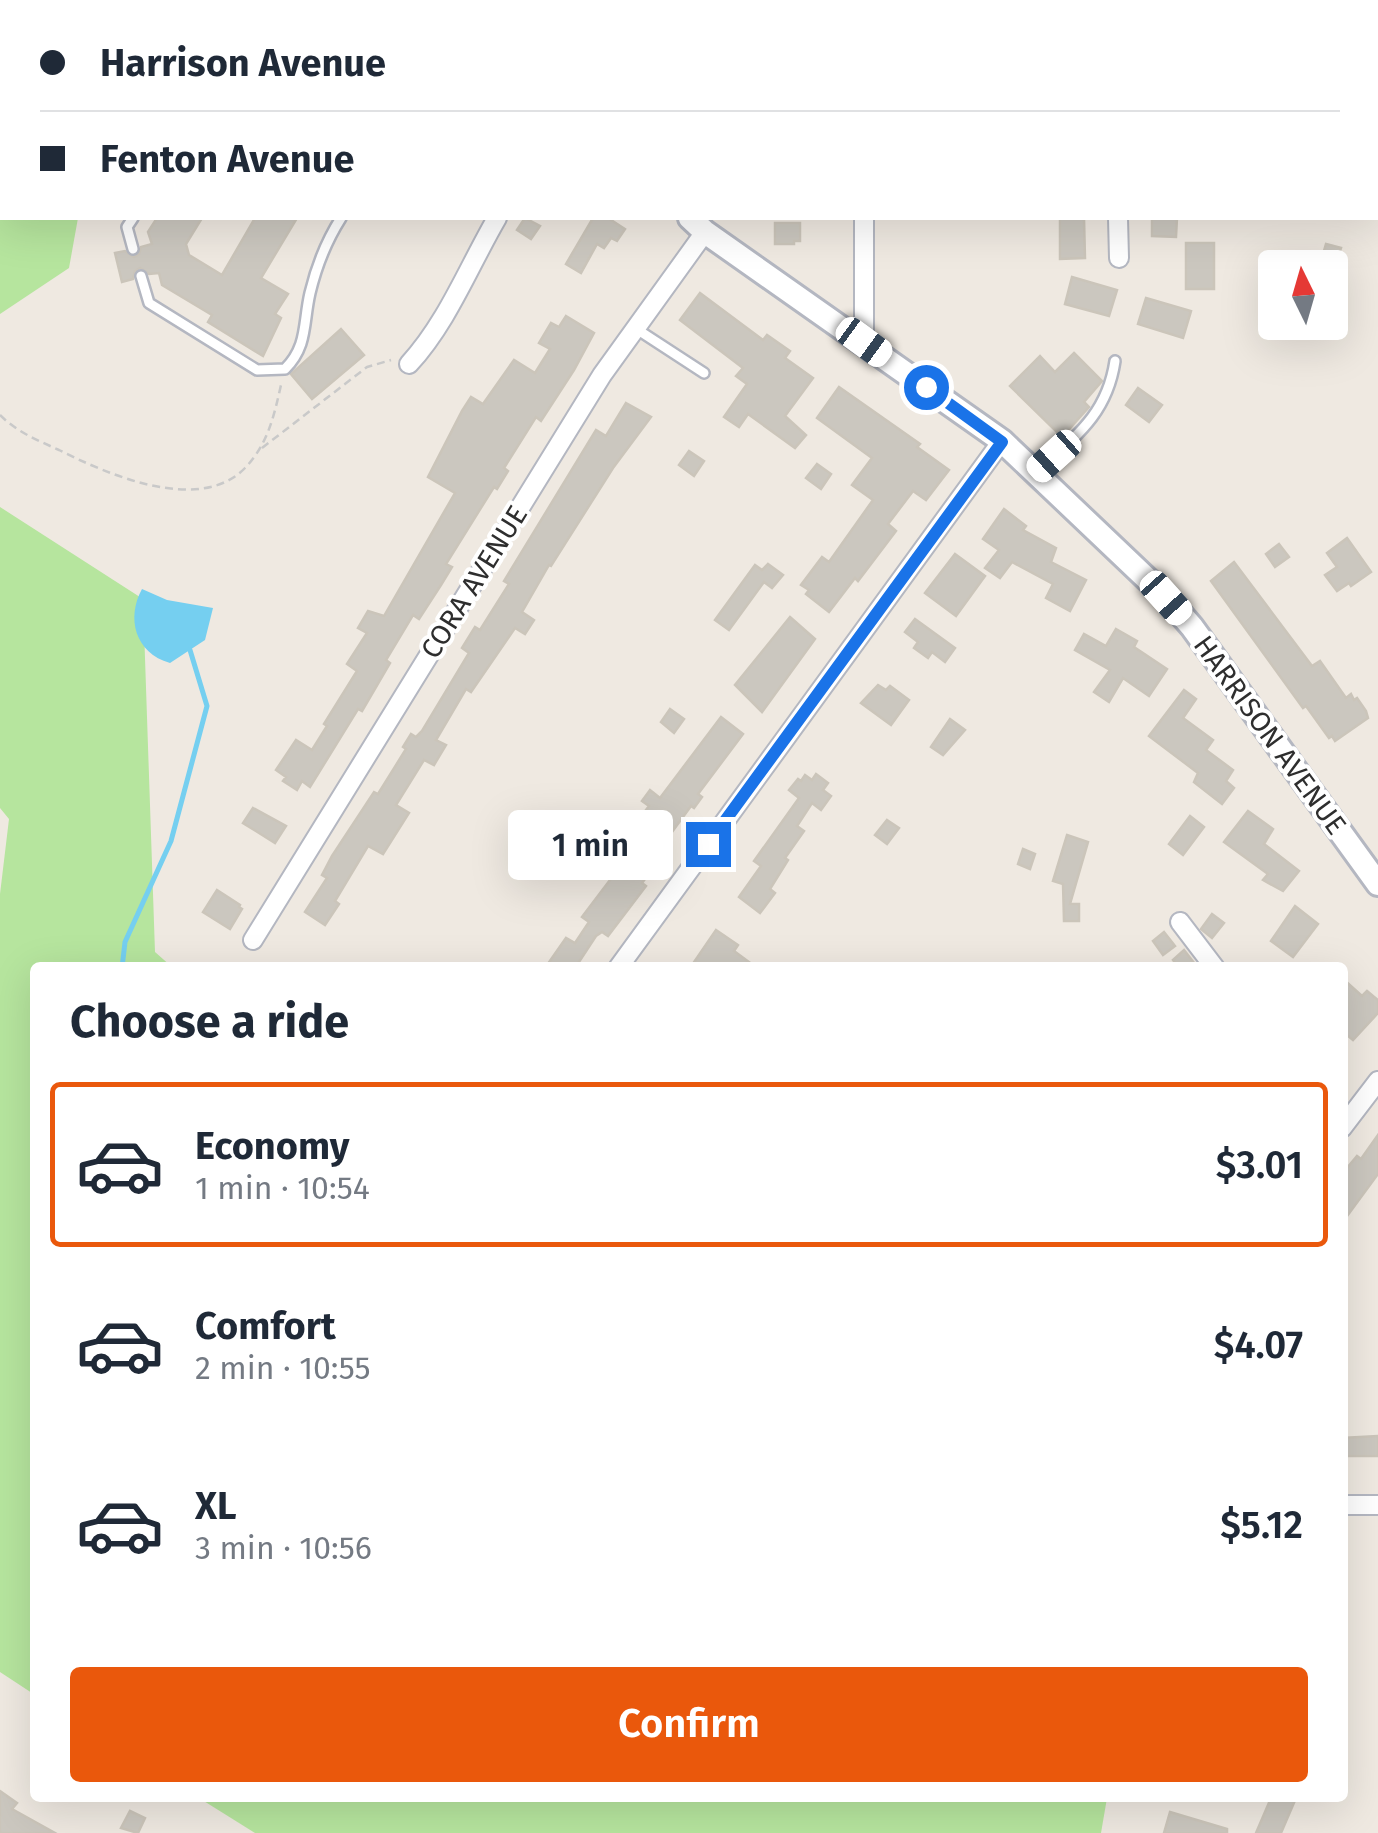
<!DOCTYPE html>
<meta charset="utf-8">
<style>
body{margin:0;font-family:"Fira Sans",sans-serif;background:#f2f2f3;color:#1f2937;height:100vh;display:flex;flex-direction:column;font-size:38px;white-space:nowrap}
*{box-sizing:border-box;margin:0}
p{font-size:32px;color:#747a83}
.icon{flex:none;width:55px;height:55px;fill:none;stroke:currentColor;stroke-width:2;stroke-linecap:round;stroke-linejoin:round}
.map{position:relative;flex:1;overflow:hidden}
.sheet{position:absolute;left:30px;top:962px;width:1318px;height:840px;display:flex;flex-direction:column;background:#fff;border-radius:10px;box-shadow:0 10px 40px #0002}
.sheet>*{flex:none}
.hud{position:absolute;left:0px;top:0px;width:1380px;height:220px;box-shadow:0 10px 40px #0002;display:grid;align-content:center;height:220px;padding:0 40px;background:#fff}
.needle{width:65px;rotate:355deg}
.buttons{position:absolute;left:1258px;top:250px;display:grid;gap:20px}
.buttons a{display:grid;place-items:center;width:90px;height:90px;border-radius:10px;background:#fff;box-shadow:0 10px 40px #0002;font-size:50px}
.end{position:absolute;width:45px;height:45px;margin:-22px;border:12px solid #1a73e8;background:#fff;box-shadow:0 0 0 5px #fff}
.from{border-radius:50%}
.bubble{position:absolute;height:70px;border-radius:10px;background:#fff;box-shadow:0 10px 40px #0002;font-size:32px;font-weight:600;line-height:70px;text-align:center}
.car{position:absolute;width:30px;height:60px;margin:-30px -15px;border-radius:12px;box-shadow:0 0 8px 2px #0007;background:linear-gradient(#fff 24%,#345 0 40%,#fff 0 76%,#345 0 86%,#fff 0)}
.hud b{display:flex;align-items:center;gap:35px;height:95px;font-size:38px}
.hud b+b{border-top:2px solid #e0e1e3}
.hud i{width:25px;height:25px;background:#1f2937}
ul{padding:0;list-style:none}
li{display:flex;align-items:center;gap:30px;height:165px;margin:0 20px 15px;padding:0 20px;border:5px solid transparent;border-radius:10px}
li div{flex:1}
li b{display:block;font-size:38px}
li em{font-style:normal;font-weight:600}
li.on{border-color:#ea580c}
li>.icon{width:90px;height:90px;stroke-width:1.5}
h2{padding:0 40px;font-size:45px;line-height:120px}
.action{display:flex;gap:20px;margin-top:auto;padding:20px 40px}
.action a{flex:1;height:115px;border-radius:10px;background:#ea580c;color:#fff;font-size:40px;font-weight:600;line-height:115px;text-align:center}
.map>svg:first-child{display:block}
.green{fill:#b6e59e}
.water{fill:#75cff0}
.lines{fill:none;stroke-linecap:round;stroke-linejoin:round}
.stream{stroke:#75cff0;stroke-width:5}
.building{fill:#cbc7bf;stroke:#cbc5ba;stroke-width:2.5}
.service-casing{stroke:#b4b7c1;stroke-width:14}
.minor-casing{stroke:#b4b7c1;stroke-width:22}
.secondary-casing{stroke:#b4b7c1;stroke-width:28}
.path{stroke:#c9c9c9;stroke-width:2.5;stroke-dasharray:8 5;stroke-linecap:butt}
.service{stroke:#fff;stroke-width:9}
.minor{stroke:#fff;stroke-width:18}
.secondary{stroke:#fff;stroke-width:22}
.route{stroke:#1a73e8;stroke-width:12}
.labels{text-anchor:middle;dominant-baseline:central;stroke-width:8;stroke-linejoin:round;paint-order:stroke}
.street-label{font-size:28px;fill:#2e2e2e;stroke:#fff}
</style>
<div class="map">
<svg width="1378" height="1833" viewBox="0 0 1378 1833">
<rect width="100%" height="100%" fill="#efe9e1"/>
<g class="green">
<polygon points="0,0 145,0 2,2 2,218 78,218 69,268 0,314"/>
<polygon points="0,507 143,599 155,952 172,967 35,968 35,1695 0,1672 0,894 9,819 0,808"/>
<polygon points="199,1798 1107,1798 1101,1833 255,1833"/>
</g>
<path class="water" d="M 142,589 L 167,600 L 213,608 L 205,640 L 170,663 C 135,653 126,618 142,589 Z"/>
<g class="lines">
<polyline class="stream" points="122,968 125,942 171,841 207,706 190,650"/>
</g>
<g class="building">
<polygon points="157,218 202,218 186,244 189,255 222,275 255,218 297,218 261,278 288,294 275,314 281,318 263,356 208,322 212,315 162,285 159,273 149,274 140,268 135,271 133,279 122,282 115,253 125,251 134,257 139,254 141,247 152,244 148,232"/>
<polygon points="525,218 540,226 531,239 517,230"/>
<polygon points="593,218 608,218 625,229 617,241 611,238 604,248 597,244 581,273 566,264"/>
<polygon points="1060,218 1084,218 1085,258 1060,259"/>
<polygon points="1152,218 1177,218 1176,237 1152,236"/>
<polygon points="775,223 800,223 800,241 794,241 794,244 775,244"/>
<rect x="1186" y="243" width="28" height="46"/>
<polygon points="1326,244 1341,248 1336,265 1321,261"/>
<polygon points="1072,277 1117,290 1109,316 1065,304"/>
<polygon points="700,293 763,340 767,335 790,351 785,358 813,378 785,416 806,435 795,448 748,414 739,427 724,417 747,384 736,376 743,368 680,320"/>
<polygon points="1146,298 1191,311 1183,338 1138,324"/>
<polygon points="566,316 594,333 574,370 541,421 536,417 504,468 508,471 497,489 494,487 446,564 452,567 441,585 419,619 413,615 386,660 390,663 362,711 358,709 310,787 302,781 297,790 283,781 286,777 276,770 296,740 312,750 327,726 324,724 357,671 347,664 367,633 358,628 368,611 384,616 455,493 428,477 462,411 471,397 483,404 514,360 535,373 550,349 539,343 551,323 559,327"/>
<polygon points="341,329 364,355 312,399 291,374"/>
<polygon points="1074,353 1102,381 1084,402 1089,407 1062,437 1010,386 1040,356 1055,372"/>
<polygon points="839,387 920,444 917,447 949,470 926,500 913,491 888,524 896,531 858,581 855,578 829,612 806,594 809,590 801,585 822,557 829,562 873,500 852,485 872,458 817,418"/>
<polygon points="1138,388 1162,405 1149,422 1126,405"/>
<polygon points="626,403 651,417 613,468 551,566 549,565 522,612 534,620 525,634 515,628 471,692 466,689 436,740 446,745 434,765 424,760 396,805 409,813 383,854 368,846 335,901 339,904 325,925 305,912 327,878 322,875 332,856 374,792 378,794 406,749 403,747 411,734 416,737 422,731 469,653 462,648 475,627 480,630 509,584 504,581 596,430 606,436"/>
<polygon points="689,451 704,461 694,476 679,465"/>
<polygon points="817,464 831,474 821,489 806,478"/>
<polygon points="1004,509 1026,526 1023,530 1056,548 1051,562 1086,580 1070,611 1046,598 1053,584 1012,562 1000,578 985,568 999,550 983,539"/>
<polygon points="1347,538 1371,572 1351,586 1349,583 1337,591 1325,575 1337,567 1327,553"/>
<polygon points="1279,544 1289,557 1275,567 1266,554"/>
<polygon points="955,554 985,576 956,616 925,593"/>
<polygon points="1234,562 1312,666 1320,661 1346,698 1351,694 1354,700 1357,698 1366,711 1368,718 1335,741 1332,736 1329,738 1306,706 1303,708 1211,581"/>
<polygon points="768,564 783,575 772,588 764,582 729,630 715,620 755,565 762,570"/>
<polygon points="790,617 815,639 762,712 735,685"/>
<polygon points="915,619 955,648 945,662 932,652 928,658 914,648 918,642 905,632"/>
<polygon points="1116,629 1137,641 1134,647 1167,669 1149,696 1123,678 1109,702 1094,692 1110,670 1075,650 1084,634 1106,646"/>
<polygon points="878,685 886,690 890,686 909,700 891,725 861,703"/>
<polygon points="1184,690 1196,699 1183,718 1213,740 1206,750 1233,770 1226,781 1234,788 1222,804 1194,782 1198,773 1149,736"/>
<polygon points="670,709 684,719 674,733 661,722"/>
<polygon points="721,717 743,734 698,794 702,797 694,808 691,806 661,847 666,851 642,883 646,886 608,936 602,932 596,936 575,968 545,968 566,938 575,943 589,922 582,917 610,880 604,876 634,840 627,835 649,806 642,801 650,790 660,798"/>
<polygon points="950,719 965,730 943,755 931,747"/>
<polygon points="816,774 828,783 823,790 831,796 821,810 812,803 797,826 804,831 785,858 788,860 770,889 775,893 760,913 739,897 761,866 754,861 799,798 789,790 798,779 801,781 805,775 812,780"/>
<polygon points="253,808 286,826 275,843 243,823"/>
<polygon points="1248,811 1273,829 1264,844 1299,871 1283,891 1263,880 1268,874 1224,842"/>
<polygon points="1190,816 1204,827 1183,855 1169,844"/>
<polygon points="887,820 899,828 887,844 875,835"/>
<polygon points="1067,835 1088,842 1070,904 1079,904 1079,921 1064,921 1063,884 1053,881"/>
<polygon points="1023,849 1035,854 1030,869 1018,864"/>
<polygon points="217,890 240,905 239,907 242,909 230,929 203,912"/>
<polygon points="1295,906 1318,924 1293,957 1271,941"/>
<polygon points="1212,914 1224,923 1212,938 1201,929"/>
<polygon points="716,930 738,945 734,951 757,968 690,968"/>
<polygon points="1164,932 1175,946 1163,955 1153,941"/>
<polygon points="1184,950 1198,968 1179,968 1173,960"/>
<polygon points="1342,978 1362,996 1367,991 1378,1000 1378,1013 1353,1040 1342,1031"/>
<polygon points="1378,1135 1378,1174 1342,1223 1342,1174 1357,1156 1361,1159"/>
<polygon points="1378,1436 1378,1456 1342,1456 1342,1438"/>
<polygon points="0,1791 17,1803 12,1809 55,1833 0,1833"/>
<polygon points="1271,1798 1296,1798 1281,1833 1256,1833"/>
<polygon points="130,1811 145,1818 138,1833 121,1828"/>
<polygon points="1170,1812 1227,1829 1227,1833 1164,1833"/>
</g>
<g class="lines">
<g class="service-casing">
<g id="service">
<polyline points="332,0 333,2"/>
<polyline points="394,2 396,0"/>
<polyline points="626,2 629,0"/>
<polyline points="133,218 127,227 133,249"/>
<path d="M 141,276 L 149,303 L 257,370 L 285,369 C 308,346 303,323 310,293 C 316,268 327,240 341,218"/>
<polyline points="635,328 704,373"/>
<path d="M 1037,471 C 1075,437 1107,415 1115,361"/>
</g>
</g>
<g class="minor-casing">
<g id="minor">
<polyline points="1116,0 1116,2"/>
<polyline points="865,2 865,0"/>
<polyline points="1118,218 1119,258"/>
<polyline points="864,342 864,218"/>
<path d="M 409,364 C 447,323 469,266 497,218"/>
<polyline points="1180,922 1215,968"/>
<polyline points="253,940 602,375 705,232"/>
<polyline points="618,968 1002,441"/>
<polyline points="1342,1128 1378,1081"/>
<polyline points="1342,1505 1378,1505"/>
</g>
</g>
<g class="secondary-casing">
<g id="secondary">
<polyline points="490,0 492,2"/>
<polyline points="690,218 705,232 1002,441 1166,597 1192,627 1378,884"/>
</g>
</g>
<g class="path">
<path d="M 0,415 C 17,432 37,440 59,450 C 107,474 199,515 245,468 C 268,444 274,416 281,385"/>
<polyline points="262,448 367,367 391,360"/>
</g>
<use href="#service" class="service"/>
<use href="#minor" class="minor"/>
<use href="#secondary" class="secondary"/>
</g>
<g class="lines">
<polyline class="route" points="708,844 1002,442 926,387"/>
</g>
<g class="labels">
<g class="street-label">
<text transform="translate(474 582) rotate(-58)">CORA AVENUE</text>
<text transform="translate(1270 735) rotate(54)">HARRISON AVENUE</text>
</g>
</g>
</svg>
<div class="buttons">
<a><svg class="needle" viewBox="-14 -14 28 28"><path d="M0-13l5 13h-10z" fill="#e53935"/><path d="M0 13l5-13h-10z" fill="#747a83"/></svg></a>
</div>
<i class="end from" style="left:926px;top:387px"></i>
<i class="end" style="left:708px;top:844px"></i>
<div class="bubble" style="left:508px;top:810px;width:165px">1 min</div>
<i class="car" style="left:864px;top:342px;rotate:126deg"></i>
<i class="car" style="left:1054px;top:456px;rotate:228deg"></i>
<i class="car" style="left:1166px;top:598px;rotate:138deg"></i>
<div class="hud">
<b><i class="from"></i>Harrison Avenue</b>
<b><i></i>Fenton Avenue</b>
</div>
<section class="sheet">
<h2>Choose a ride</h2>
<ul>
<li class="on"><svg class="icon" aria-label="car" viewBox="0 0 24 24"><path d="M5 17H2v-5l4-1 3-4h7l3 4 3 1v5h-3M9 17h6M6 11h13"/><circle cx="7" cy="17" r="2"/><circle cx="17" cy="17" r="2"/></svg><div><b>Economy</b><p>1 min · 10:54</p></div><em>$3.01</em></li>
<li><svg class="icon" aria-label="car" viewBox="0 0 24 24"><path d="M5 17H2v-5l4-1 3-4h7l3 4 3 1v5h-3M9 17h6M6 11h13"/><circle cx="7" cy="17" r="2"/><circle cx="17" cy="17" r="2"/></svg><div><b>Comfort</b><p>2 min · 10:55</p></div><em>$4.07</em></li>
<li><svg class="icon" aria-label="car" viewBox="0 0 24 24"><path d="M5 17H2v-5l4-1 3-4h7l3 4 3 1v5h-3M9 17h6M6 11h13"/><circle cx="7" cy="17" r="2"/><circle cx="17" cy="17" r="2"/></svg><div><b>XL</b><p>3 min · 10:56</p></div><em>$5.12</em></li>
</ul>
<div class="action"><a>Confirm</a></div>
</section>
</div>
